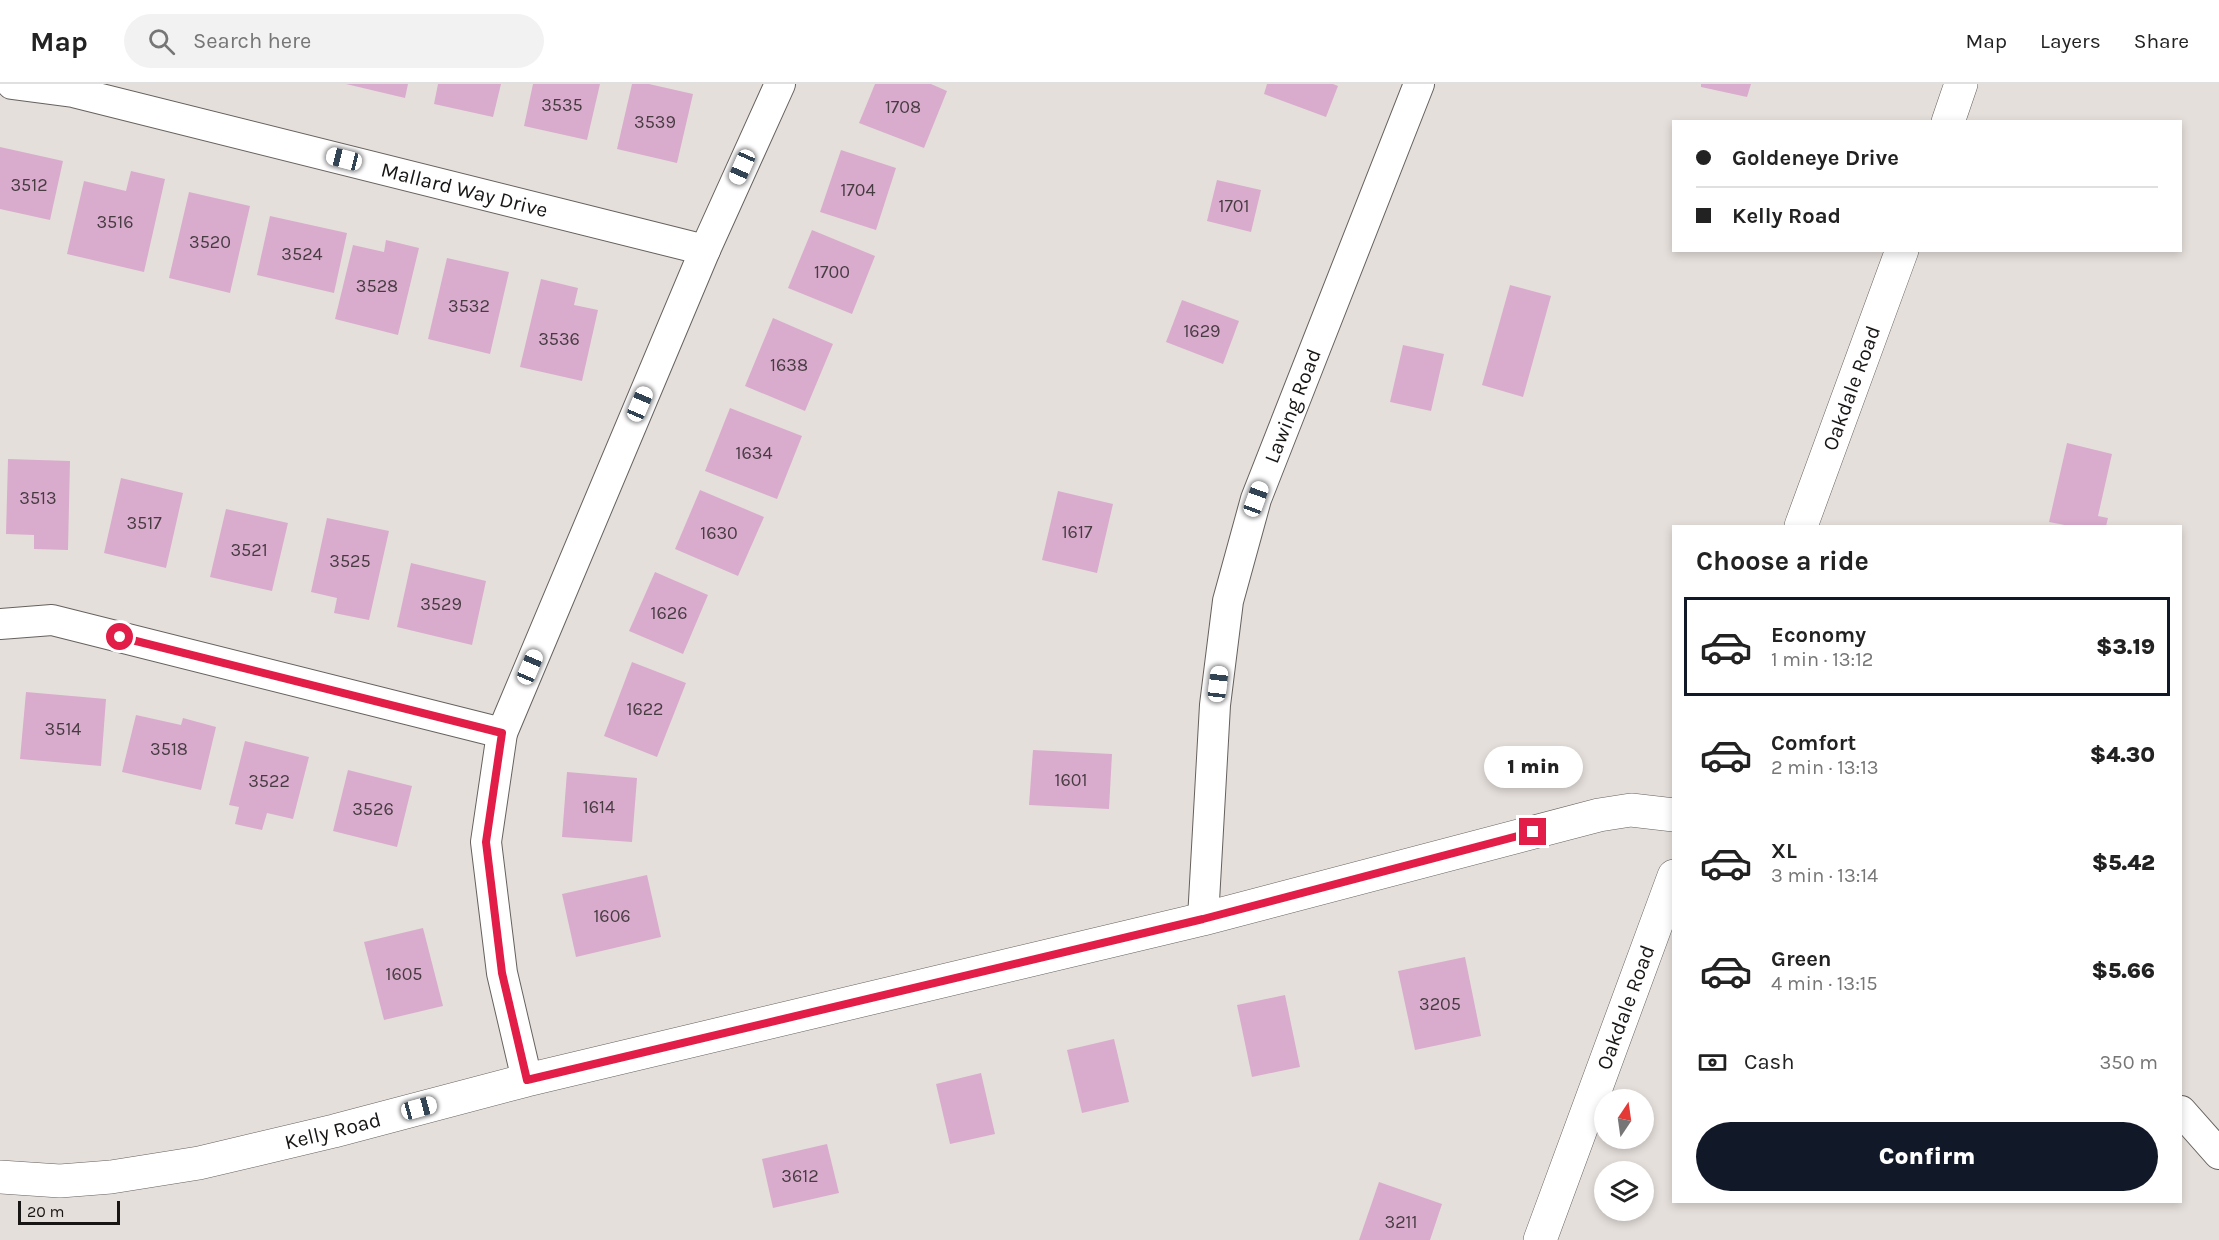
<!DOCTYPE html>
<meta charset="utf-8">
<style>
body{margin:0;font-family:Karla,sans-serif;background:#f2f2f2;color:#222;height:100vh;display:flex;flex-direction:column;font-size:22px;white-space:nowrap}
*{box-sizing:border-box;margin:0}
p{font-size:20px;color:#767676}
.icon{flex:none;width:33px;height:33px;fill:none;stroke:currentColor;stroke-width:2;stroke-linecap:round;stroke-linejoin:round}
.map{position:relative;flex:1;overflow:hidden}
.side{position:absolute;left:1672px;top:441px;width:510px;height:678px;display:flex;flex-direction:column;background:#fff;border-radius:0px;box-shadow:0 3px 9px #0003}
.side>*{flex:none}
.banner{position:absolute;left:1672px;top:36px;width:510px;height:132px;border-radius:0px;box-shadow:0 3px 9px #0003;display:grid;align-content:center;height:132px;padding:0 24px;background:#fff}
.needle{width:39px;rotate:13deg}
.tools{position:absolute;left:1594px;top:1005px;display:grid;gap:12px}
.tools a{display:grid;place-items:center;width:60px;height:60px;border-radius:50%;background:#fff;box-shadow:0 3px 9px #0003;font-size:30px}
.scale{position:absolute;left:18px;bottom:15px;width:102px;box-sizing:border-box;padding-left:6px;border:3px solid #181615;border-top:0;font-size:16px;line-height:21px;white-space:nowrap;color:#181615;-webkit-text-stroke:4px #e5dfdb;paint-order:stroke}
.end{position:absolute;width:27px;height:27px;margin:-14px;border:8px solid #e11d48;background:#fff;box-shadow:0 0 0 3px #fff}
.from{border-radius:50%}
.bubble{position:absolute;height:42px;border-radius:21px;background:#fff;box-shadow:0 3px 9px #0003;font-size:20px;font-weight:800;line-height:42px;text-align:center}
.car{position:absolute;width:18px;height:36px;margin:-18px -9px;border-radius:8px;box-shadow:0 0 4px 2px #0007;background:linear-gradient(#fff 24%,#345 0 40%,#fff 0 76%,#345 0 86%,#fff 0)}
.banner b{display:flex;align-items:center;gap:21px;height:57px;font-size:22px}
.banner b+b{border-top:2px solid #e0e0e0}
.banner i{width:15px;height:15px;background:#222}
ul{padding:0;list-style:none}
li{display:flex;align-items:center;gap:18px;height:99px;margin:0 12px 9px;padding:0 12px;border:3px solid transparent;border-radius:0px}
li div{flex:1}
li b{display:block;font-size:22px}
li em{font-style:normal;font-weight:800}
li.selected{border-color:#111827}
li>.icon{width:54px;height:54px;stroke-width:1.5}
h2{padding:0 24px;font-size:27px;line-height:72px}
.pay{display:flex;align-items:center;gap:15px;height:66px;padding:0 24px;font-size:22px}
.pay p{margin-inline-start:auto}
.primary-button{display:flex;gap:12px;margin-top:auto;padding:12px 24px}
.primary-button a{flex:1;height:69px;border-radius:36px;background:#111827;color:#fff;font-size:24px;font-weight:800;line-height:69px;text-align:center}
header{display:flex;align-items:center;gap:36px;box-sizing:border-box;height:84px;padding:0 30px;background:#fff;border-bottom:2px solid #e0e0e0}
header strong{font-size:28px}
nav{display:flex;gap:33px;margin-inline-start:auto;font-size:21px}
.search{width:420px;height:54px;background:#f2f2f2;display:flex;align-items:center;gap:15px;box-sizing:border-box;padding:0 21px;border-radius:33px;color:#767676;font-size:22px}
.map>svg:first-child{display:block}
.building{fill:#d9accd}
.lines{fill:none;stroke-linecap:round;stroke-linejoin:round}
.street-casing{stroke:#66615e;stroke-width:32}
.secondary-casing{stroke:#66615e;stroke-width:34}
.street{stroke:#fff;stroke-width:30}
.secondary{stroke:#fff;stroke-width:33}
.route{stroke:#e11d48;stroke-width:8}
.labels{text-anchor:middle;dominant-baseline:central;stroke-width:4.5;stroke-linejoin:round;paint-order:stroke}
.number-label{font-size:18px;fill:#483c43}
.street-label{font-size:21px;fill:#181615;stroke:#e5dfdb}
</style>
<header>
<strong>Map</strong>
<div class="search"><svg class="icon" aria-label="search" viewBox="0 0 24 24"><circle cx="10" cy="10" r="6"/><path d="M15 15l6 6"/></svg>Search here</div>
<nav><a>Map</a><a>Layers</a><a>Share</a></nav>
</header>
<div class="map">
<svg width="2219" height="1156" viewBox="0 0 2219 1156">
<rect width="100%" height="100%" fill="#e5dfdb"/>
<g class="building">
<polygon points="346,0 408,0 405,14"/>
<polygon points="438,0 501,0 493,33 434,20"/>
<polygon points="533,0 600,0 587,56 524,42"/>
<polygon points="632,0 649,0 693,10 677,79 617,65"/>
<polygon points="875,0 931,0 947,7 924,64 859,39"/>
<polygon points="1267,0 1333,0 1338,2 1326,33 1264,10"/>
<polygon points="1701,0 1751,0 1747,13 1701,3"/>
<polygon points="0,63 63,77 50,136 0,125"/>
<polygon points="841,66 896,84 876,146 820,128"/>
<polygon points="131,87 165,95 144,188 67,170 84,97 126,107"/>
<polygon points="1217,96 1261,106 1251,148 1207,137"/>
<polygon points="189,108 250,122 230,209 169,194"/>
<polygon points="270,132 347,149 334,209 257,191"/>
<polygon points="812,146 875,172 852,230 788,204"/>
<polygon points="386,156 419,164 398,251 335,235 353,161 384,168"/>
<polygon points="447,174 509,188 490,270 428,255"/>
<polygon points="541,195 578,204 574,221 598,226 582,297 520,283"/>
<polygon points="1510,201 1551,212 1523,313 1482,301"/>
<polygon points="1182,216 1239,237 1223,280 1166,258"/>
<polygon points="773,234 833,260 805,327 745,302"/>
<polygon points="1403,261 1444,270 1431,327 1390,318"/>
<polygon points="730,324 802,352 777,415 705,387"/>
<polygon points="2067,359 2112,370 2098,432 2108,434 2106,442 2070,442 2049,438"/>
<polygon points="8,375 70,377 68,466 34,465 34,451 6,450"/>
<polygon points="121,394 183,409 166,484 104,469"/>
<polygon points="700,406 764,433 738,492 675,465"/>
<polygon points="1058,407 1113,420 1097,489 1042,476"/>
<polygon points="226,425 288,439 272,507 210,493"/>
<polygon points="327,434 389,447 369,536 334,529 337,514 311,508"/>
<polygon points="411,479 486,497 472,561 397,543"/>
<polygon points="655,488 708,511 683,570 629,547"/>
<polygon points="632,578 686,599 657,673 604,652"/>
<polygon points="26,608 106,615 101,682 20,675"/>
<polygon points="136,631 181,641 183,634 216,643 201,706 122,688"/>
<polygon points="245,657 309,673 293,735 267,729 262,746 235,740 239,723 229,721"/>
<polygon points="1033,666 1112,670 1109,725 1029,721"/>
<polygon points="348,686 412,702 397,763 333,747"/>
<polygon points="567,688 637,694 632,758 562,753"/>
<polygon points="647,791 661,853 576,873 562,810"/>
<polygon points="423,844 443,922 384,936 364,858"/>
<polygon points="1465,873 1481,952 1415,966 1398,887"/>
<polygon points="1285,911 1300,983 1252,993 1237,921"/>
<polygon points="1114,955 1129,1018 1082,1029 1067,966"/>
<polygon points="981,989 995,1050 950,1060 936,1000"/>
<polygon points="827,1060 839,1109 773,1124 762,1075"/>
<polygon points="1379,1098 1442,1120 1430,1156 1359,1156"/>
</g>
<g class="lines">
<g class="street-casing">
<g id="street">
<path id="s1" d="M 12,0 L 73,8 L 705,166"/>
<polyline points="0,540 52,536 502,649"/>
<path id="s2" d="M 1203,835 L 1215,621 L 1228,517 L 1256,415 L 1419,0"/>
<polyline points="527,996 502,889 486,758 502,649 705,166 780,0"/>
<polyline points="2181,1027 2219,1070"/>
</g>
</g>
<g class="secondary-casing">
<g id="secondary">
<polyline points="1948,38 1961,0"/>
<path id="s3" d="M 1801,442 L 1902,166"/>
<path id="s4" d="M 0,1093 L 60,1097 L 111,1093 L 199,1079 L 334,1047 L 527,996 L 1203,835 L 1599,731 L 1631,726 L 1674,731"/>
<path id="s5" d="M 1540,1156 L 1674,792"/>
</g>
</g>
<use href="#street" class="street"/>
<use href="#secondary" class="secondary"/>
</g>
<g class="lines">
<polyline class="route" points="120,553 502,649 486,758 502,889 527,996 1203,835 1533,748"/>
</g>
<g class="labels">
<g class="number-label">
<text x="562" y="21">3535</text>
<text x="903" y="23">1708</text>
<text x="655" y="38">3539</text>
<text x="29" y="101">3512</text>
<text x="858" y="106">1704</text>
<text x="1234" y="122">1701</text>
<text x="115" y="138">3516</text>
<text x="210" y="158">3520</text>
<text x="302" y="170">3524</text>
<text x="832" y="188">1700</text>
<text x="377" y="202">3528</text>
<text x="469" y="222">3532</text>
<text x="1202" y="247">1629</text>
<text x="559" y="255">3536</text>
<text x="789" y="281">1638</text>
<text x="754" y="369">1634</text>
<text x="38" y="414">3513</text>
<text x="144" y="439">3517</text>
<text x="1077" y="448">1617</text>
<text x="719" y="449">1630</text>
<text x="249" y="466">3521</text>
<text x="350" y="477">3525</text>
<text x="441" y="520">3529</text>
<text x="669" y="529">1626</text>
<text x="645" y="625">1622</text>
<text x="63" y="645">3514</text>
<text x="169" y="665">3518</text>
<text x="1071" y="696">1601</text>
<text x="269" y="697">3522</text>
<text x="599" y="723">1614</text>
<text x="373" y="725">3526</text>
<text x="612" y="832">1606</text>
<text x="404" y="890">1605</text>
<text x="1440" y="920">3205</text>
<text x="800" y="1092">3612</text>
<text x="1401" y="1138">3211</text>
</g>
<g class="street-label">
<text stroke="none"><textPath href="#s1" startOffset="465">Mallard Way Drive</textPath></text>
<text stroke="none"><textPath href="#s3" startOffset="147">Oakdale Road</textPath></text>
<text stroke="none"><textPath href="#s2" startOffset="525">Lawing Road</textPath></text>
<text stroke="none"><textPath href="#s5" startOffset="248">Oakdale Road</textPath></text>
<text stroke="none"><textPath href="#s4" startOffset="338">Kelly Road</textPath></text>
</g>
</g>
</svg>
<div class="tools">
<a><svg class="needle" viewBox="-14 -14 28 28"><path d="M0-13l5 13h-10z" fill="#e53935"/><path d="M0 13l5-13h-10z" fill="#767676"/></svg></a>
<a><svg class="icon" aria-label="layers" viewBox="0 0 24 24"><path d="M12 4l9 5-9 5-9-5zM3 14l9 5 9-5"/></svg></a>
</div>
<div class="scale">20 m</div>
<i class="end from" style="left:120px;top:553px"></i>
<i class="end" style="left:1533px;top:748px"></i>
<div class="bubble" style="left:1484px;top:662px;width:99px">1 min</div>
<i class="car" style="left:344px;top:75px;rotate:284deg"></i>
<i class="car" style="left:742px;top:83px;rotate:204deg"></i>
<i class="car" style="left:640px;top:320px;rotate:23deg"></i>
<i class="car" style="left:1256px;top:415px;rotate:20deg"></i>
<i class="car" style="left:530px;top:583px;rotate:23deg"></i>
<i class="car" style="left:1218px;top:600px;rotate:7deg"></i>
<i class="car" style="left:419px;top:1024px;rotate:75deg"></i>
<div class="banner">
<b><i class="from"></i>Goldeneye Drive</b>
<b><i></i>Kelly Road</b>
</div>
<section class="side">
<h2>Choose a ride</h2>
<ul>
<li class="selected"><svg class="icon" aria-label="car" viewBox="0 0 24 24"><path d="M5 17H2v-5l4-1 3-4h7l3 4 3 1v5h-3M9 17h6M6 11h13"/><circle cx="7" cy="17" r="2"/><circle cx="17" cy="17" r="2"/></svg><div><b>Economy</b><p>1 min · 13:12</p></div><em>$3.19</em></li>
<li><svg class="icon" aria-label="car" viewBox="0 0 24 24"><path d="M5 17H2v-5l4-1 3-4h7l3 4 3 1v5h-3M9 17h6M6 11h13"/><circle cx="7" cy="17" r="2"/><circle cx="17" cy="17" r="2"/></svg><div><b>Comfort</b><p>2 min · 13:13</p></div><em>$4.30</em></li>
<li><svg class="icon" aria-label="car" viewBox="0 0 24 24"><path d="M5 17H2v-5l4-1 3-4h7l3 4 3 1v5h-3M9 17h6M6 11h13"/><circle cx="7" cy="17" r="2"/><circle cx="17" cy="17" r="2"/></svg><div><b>XL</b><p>3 min · 13:14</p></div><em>$5.42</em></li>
<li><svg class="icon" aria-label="car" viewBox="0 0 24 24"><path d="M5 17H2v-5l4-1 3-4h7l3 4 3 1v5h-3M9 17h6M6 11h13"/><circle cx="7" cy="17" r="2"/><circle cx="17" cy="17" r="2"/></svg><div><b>Green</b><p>4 min · 13:15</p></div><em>$5.66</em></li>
</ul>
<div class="pay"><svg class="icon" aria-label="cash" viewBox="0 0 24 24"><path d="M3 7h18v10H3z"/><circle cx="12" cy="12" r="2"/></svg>Cash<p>350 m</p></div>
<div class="primary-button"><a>Confirm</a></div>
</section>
</div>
